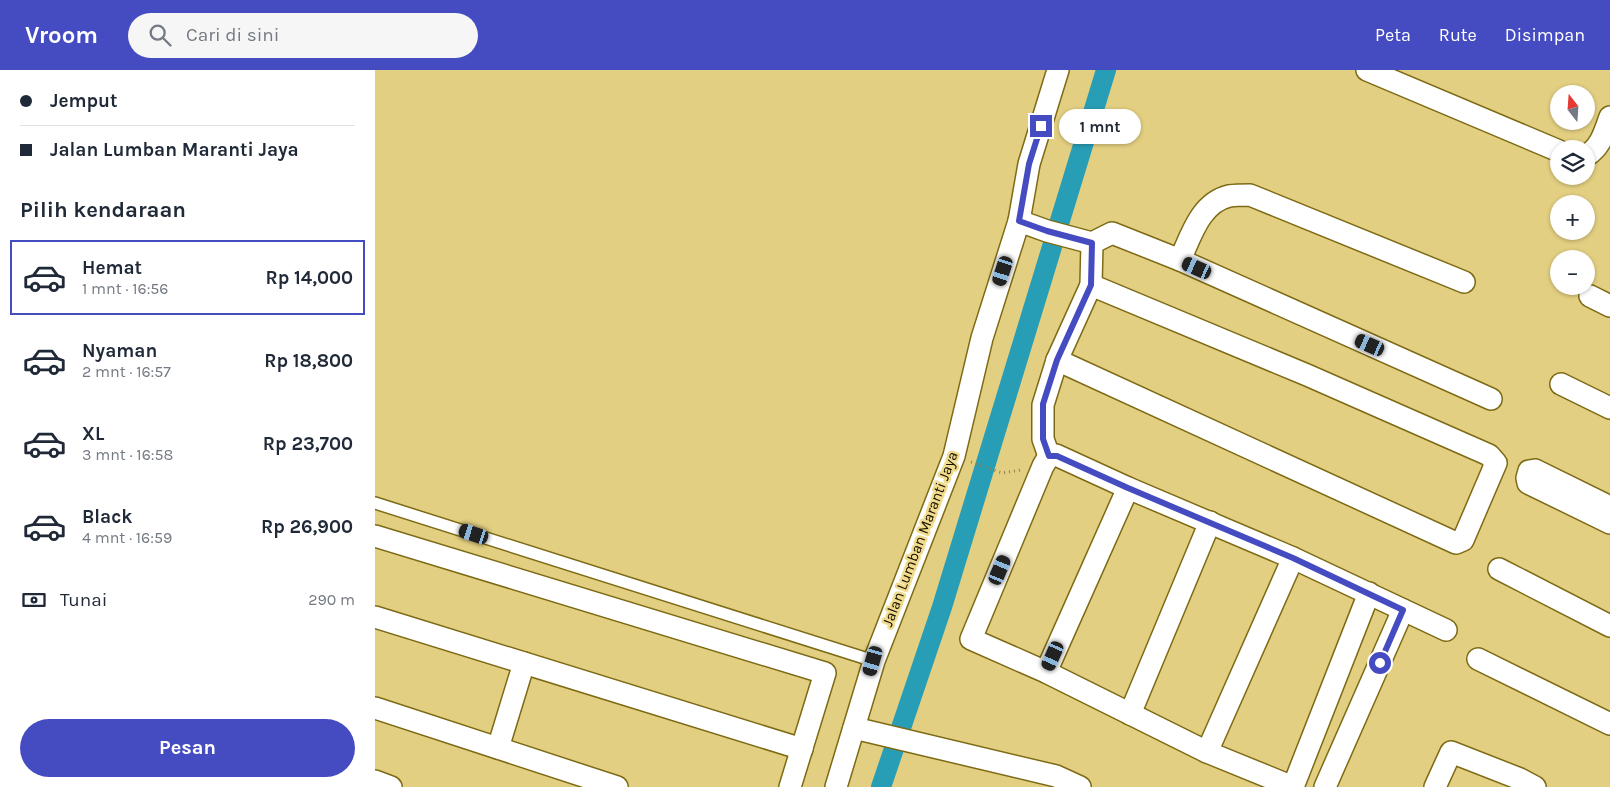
<!DOCTYPE html>
<html lang="id">
<meta charset="utf-8">
<style>
body{margin:0;font-family:Karla,sans-serif;background:#f6f6f7;color:#1f2937;height:100vh;display:flex;flex-direction:column;font-size:19px;white-space:nowrap}
*{box-sizing:border-box;margin:0}
p{font-size:16px;color:#747a83}
.icon{flex:none;width:28px;height:28px;fill:none;stroke:currentColor;stroke-width:2;stroke-linecap:round;stroke-linejoin:round}
.map{position:relative;flex:1;overflow:hidden}
.panel{display:flex;flex-direction:column;background:#fff;width:375px}
.panel>*{flex:none}
.guide{display:grid;align-content:center;height:110px;padding:0 20px;background:#fff}
.needle{width:32px;rotate:343deg}
.controls{position:absolute;left:1175px;top:15px;display:grid;gap:10px}
.controls a{display:grid;place-items:center;width:45px;height:45px;border-radius:50%;background:#fff;box-shadow:0 1px 4px #0004;font-size:25px}
.end{position:absolute;width:22px;height:22px;margin:-11px;border:6px solid #454bc0;background:#fff;box-shadow:0 0 0 2px #fff}
.from{border-radius:50%}
.bubble{position:absolute;height:35px;border-radius:18px;background:#fff;box-shadow:0 1px 4px #0004;font-size:16px;font-weight:700;line-height:35px;text-align:center}
.car{position:absolute;width:15px;height:30px;margin:-15px -8px;border-radius:6px;box-shadow:0 0 4px 1px #0007;background:linear-gradient(#222 24%,#8ab4d8 0 40%,#222 0 76%,#8ab4d8 0 86%,#222 0)}
.guide b{display:flex;align-items:center;gap:18px;height:48px;font-size:19px}
.guide b+b{border-top:1px solid #e0e1e3}
.guide i{width:12px;height:12px;background:#1f2937}
ul{padding:0;list-style:none}
li{display:flex;align-items:center;gap:15px;height:75px;margin:0 10px 8px;padding:0 10px;border:2px solid transparent;border-radius:0px}
li div{flex:1}
li b{display:block;font-size:19px}
li em{font-style:normal;font-weight:700}
li.on{border-color:#454bc0}
li>.icon{width:45px;height:45px;stroke-width:1.5}
h2{padding:0 20px;font-size:22px;line-height:60px}
.pay{display:flex;align-items:center;gap:12px;height:55px;padding:0 20px;font-size:19px}
.pay p{margin-inline-start:auto}
.cta{display:flex;gap:10px;margin-top:auto;padding:10px 20px}
.cta a{flex:1;height:58px;border-radius:30px;background:#454bc0;color:#fff;font-size:20px;font-weight:700;line-height:58px;text-align:center}
header{display:flex;align-items:center;gap:30px;box-sizing:border-box;height:70px;padding:0 25px;background:#454bc0;color:#fff}
header strong{font-size:24px}
nav{display:flex;gap:28px;margin-inline-start:auto;font-size:18px}
.search{width:350px;height:45px;background:#f6f6f7;display:flex;align-items:center;gap:12px;box-sizing:border-box;padding:0 18px;border-radius:28px;color:#747a83;font-size:19px}
main{display:flex;flex:1;min-height:0}
.map>svg:first-child{display:block}
.lines{fill:none;stroke-linecap:round;stroke-linejoin:round}
.canal{stroke:#289eb6;stroke-width:20}
.lane-casing{stroke:#7d6a15;stroke-width:14}
.street-casing{stroke:#7d6a15;stroke-width:24}
.path{stroke:#90814c;stroke-width:3;stroke-dasharray:1 4;stroke-linecap:butt}
.lane{stroke:#fff;stroke-width:11}
.street{stroke:#fff;stroke-width:21}
.route{stroke:#454bc0;stroke-width:6}
.labels{text-anchor:middle;dominant-baseline:central;stroke-width:5;stroke-linejoin:round;paint-order:stroke}
.street-label{font-size:15px;fill:#161000;stroke:#f1dc8d}
</style>
<header>
<strong>Vroom</strong>
<div class="search"><svg class="icon" aria-label="search" viewBox="0 0 24 24"><circle cx="10" cy="10" r="6"/><path d="M15 15l6 6"/></svg>Cari di sini</div>
<nav><a>Peta</a><a>Rute</a><a>Disimpan</a></nav>
</header>
<main>
<section class="panel">
<div class="guide">
<b><i class="from"></i>Jemput</b>
<b><i></i>Jalan Lumban Maranti Jaya</b>
</div>
<h2>Pilih kendaraan</h2>
<ul>
<li class="on"><svg class="icon" aria-label="car" viewBox="0 0 24 24"><path d="M5 17H2v-5l4-1 3-4h7l3 4 3 1v5h-3M9 17h6M6 11h13"/><circle cx="7" cy="17" r="2"/><circle cx="17" cy="17" r="2"/></svg><div><b>Hemat</b><p>1 mnt · 16:56</p></div><em>Rp 14,000</em></li>
<li><svg class="icon" aria-label="car" viewBox="0 0 24 24"><path d="M5 17H2v-5l4-1 3-4h7l3 4 3 1v5h-3M9 17h6M6 11h13"/><circle cx="7" cy="17" r="2"/><circle cx="17" cy="17" r="2"/></svg><div><b>Nyaman</b><p>2 mnt · 16:57</p></div><em>Rp 18,800</em></li>
<li><svg class="icon" aria-label="car" viewBox="0 0 24 24"><path d="M5 17H2v-5l4-1 3-4h7l3 4 3 1v5h-3M9 17h6M6 11h13"/><circle cx="7" cy="17" r="2"/><circle cx="17" cy="17" r="2"/></svg><div><b>XL</b><p>3 mnt · 16:58</p></div><em>Rp 23,700</em></li>
<li><svg class="icon" aria-label="car" viewBox="0 0 24 24"><path d="M5 17H2v-5l4-1 3-4h7l3 4 3 1v5h-3M9 17h6M6 11h13"/><circle cx="7" cy="17" r="2"/><circle cx="17" cy="17" r="2"/></svg><div><b>Black</b><p>4 mnt · 16:59</p></div><em>Rp 26,900</em></li>
</ul>
<div class="pay"><svg class="icon" aria-label="cash" viewBox="0 0 24 24"><path d="M3 7h18v10H3z"/><circle cx="12" cy="12" r="2"/></svg>Tunai<p>290 m</p></div>
<div class="cta"><a>Pesan</a></div>
</section>
<div class="map">
<svg width="1235" height="717" viewBox="0 0 1235 717">
<rect width="100%" height="100%" fill="#e3cf81"/>
<g class="lines">
<polyline class="canal" points="506,717 567,537 731,0"/>
<g class="lane-casing">
<polyline id="lane" points="0,433 499,591"/>
</g>
<g class="street-casing">
<g id="street">
<polyline points="992,0 1184,81"/>
<path d="M 1211,86 C 1226,77 1229,63 1235,47"/>
<polyline points="644,151 672,161 717,173 737,163 805,190 1116,329"/>
<path d="M 805,190 C 816,166 825,133 854,126 C 861,125 868,125 875,125 L 1089,212"/>
<polyline points="1215,226 1235,236"/>
<polyline points="682,290 1081,473 1088,470 1121,393 1114,385 932,305 716,215"/>
<polyline points="1186,314 1235,338"/>
<polyline points="674,386 668,369 668,335 682,290 716,215 717,173"/>
<polyline points="1235,437 1160,400 1154,401 1152,408 1153,413 1235,453"/>
<polyline points="0,466 450,603 415,717"/>
<polyline points="1124,499 1235,556"/>
<polyline points="0,547 427,679"/>
<polyline points="1103,589 1235,654"/>
<polyline points="671,602 753,418"/>
<polyline points="0,638 242,717"/>
<polyline points="755,644 835,452"/>
<polyline points="479,658 681,706 705,717"/>
<polyline points="123,678 149,593"/>
<polyline points="832,682 918,488"/>
<polyline points="0,711 16,717"/>
<polyline points="461,717 499,591 579,386 607,268 644,151 654,94 683,0"/>
<polyline points="918,717 832,682 671,602 596,569 668,396 674,386 681,385 753,418 918,488 1071,560"/>
<polyline points="918,717 994,523"/>
<polyline points="950,717 1028,540"/>
<polyline points="1060,717 1076,682 1145,709 1160,717"/>
</g>
</g>
<polyline class="path" points="596,392 627,403 646,400"/>
<use href="#lane" class="lane"/>
<use href="#street" class="street"/>
</g>
<g class="lines">
<polyline class="route" points="666,56 654,94 644,151 672,161 717,173 716,215 682,290 668,334 668,369 674,386 682,386 753,418 918,488 1028,540 1005,593"/>
</g>
<g class="labels">
<g class="street-label">
<text transform="translate(545 469) rotate(-69)">Jalan Lumban Maranti Jaya</text>
</g>
</g>
</svg>
<div class="controls">
<a><svg class="needle" viewBox="-14 -14 28 28"><path d="M0-13l5 13h-10z" fill="#e53935"/><path d="M0 13l5-13h-10z" fill="#747a83"/></svg></a>
<a><svg class="icon" aria-label="layers" viewBox="0 0 24 24"><path d="M12 4l9 5-9 5-9-5zM3 14l9 5 9-5"/></svg></a>
<a>+</a>
<a>−</a>
</div>
<i class="end from" style="left:1005px;top:593px"></i>
<i class="end" style="left:666px;top:56px"></i>
<div class="bubble" style="left:684px;top:39px;width:82px">1 mnt</div>
<i class="car" style="left:822px;top:198px;rotate:294deg"></i>
<i class="car" style="left:628px;top:201px;rotate:198deg"></i>
<i class="car" style="left:995px;top:275px;rotate:294deg"></i>
<i class="car" style="left:99px;top:464px;rotate:288deg"></i>
<i class="car" style="left:625px;top:500px;rotate:23deg"></i>
<i class="car" style="left:678px;top:586px;rotate:204deg"></i>
<i class="car" style="left:498px;top:591px;rotate:196deg"></i>
</div>
</main>
